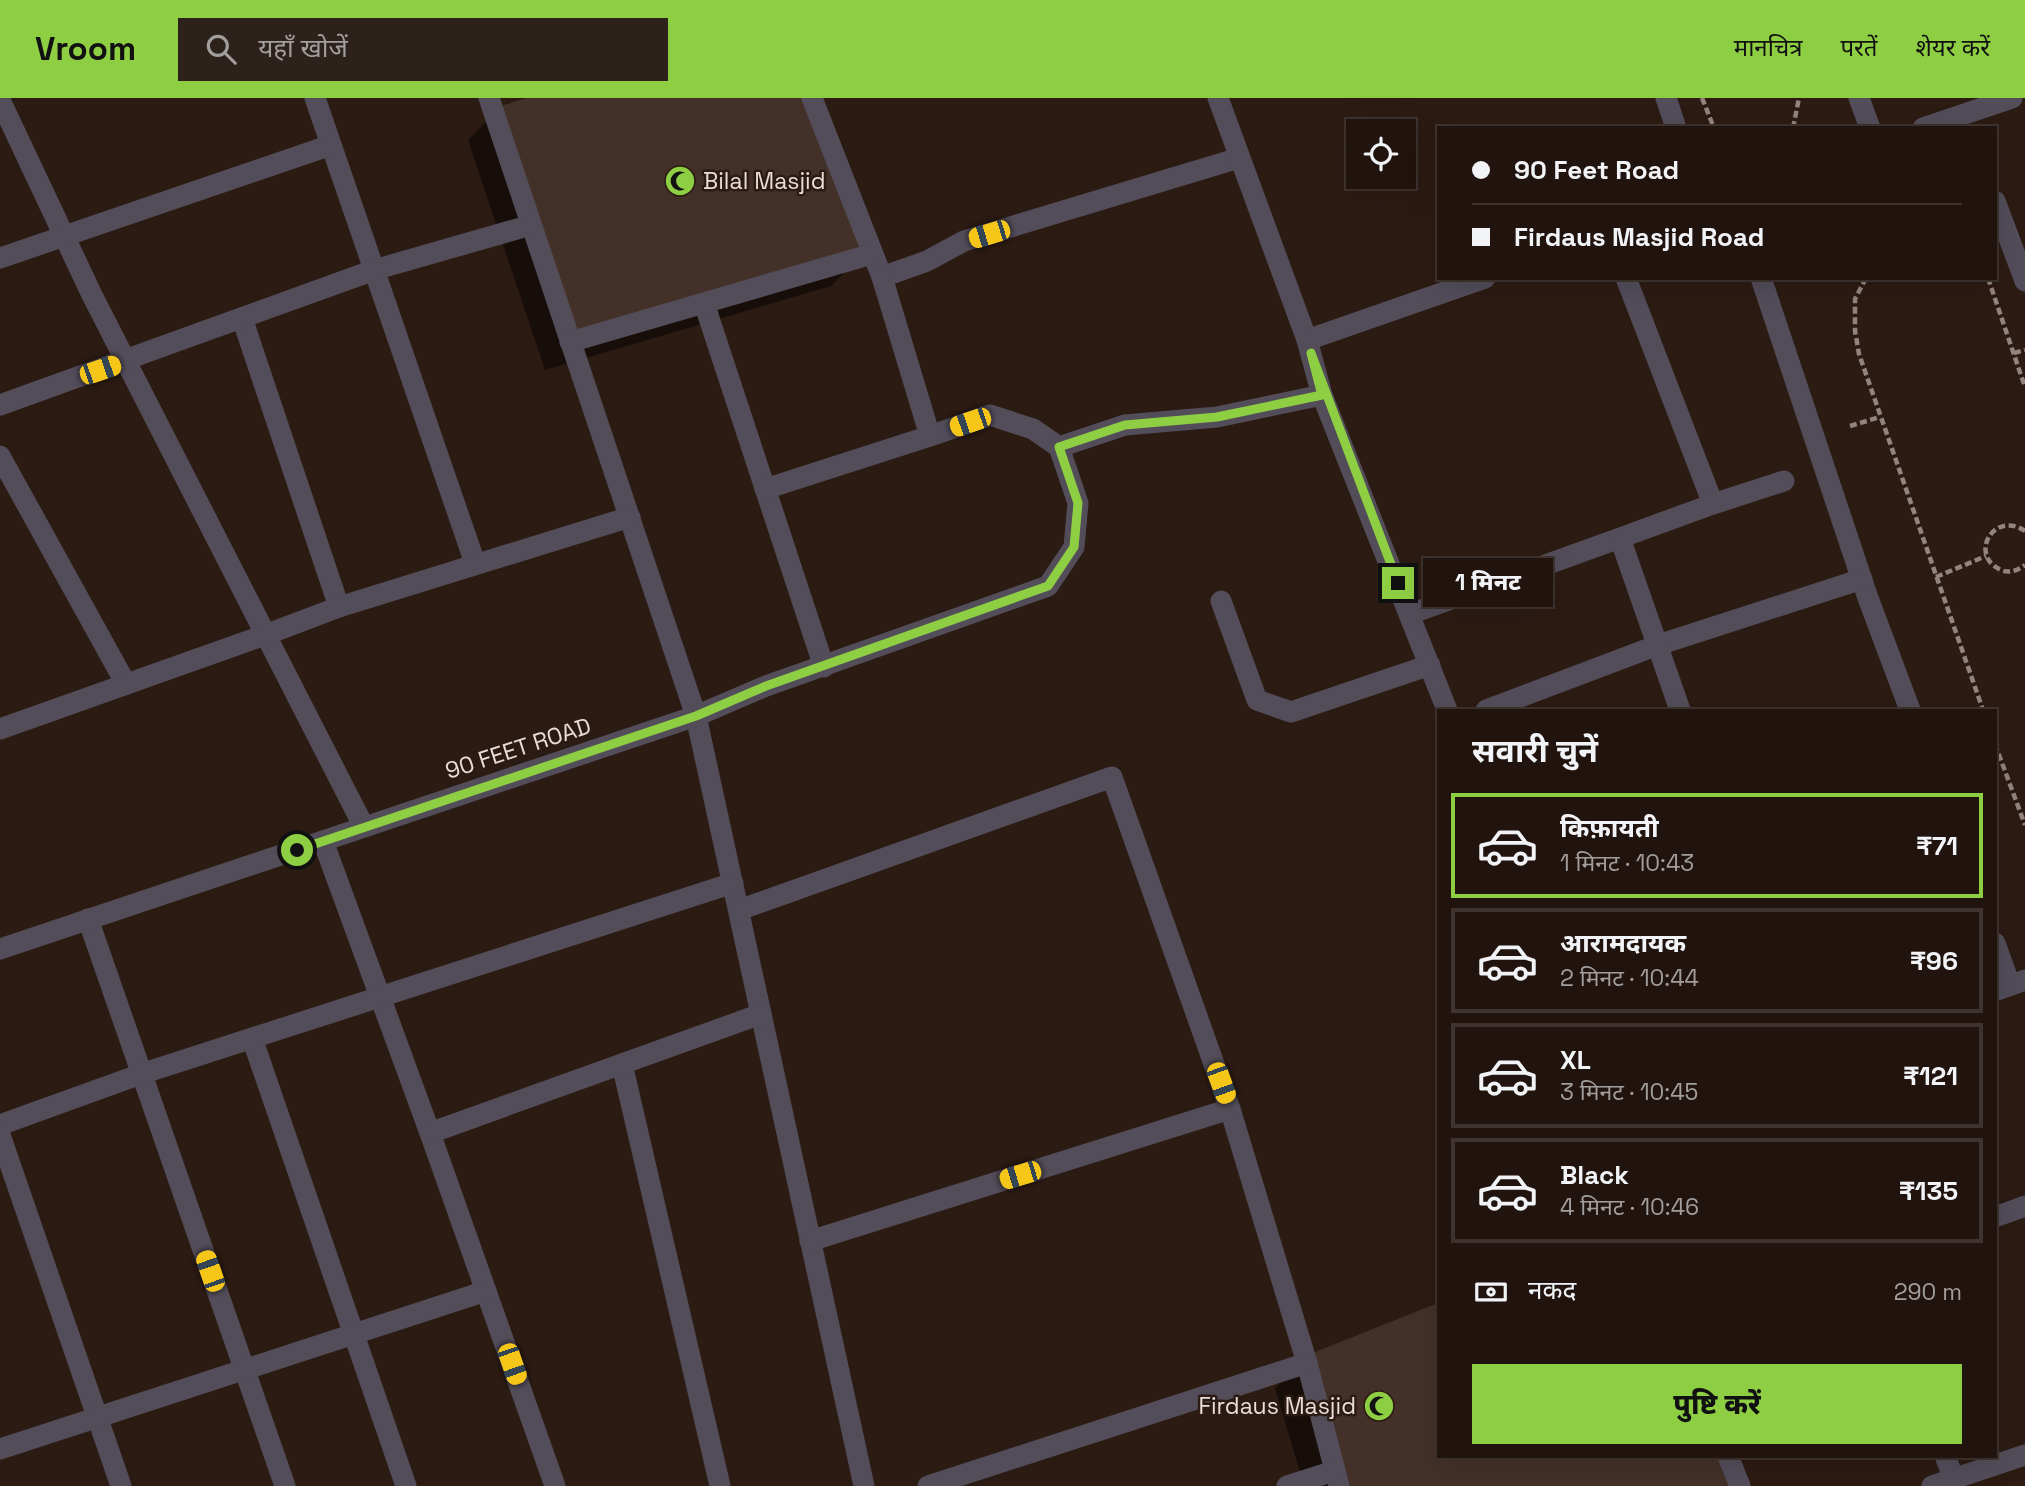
<!DOCTYPE html>
<html lang="hi">
<meta charset="utf-8">
<style>
body{margin:0;font-family:"Space Grotesk","Noto Sans Devanagari",sans-serif;background:#2d211c;color:#f1f3f6;height:100vh;display:flex;flex-direction:column;font-size:26px;white-space:nowrap}
*{box-sizing:border-box;margin:0}
p{font-size:23px;color:#a29e9e}
.icon{flex:none;width:38px;height:38px;fill:none;stroke:currentColor;stroke-width:2;stroke-linecap:round;stroke-linejoin:round}
.map{position:relative;flex:1;overflow:hidden}
.sheet{position:absolute;left:1437px;top:611px;width:560px;height:749px;display:flex;flex-direction:column;background:#21140e;border-radius:0px;box-shadow:0 7px 28px #0002,0 0 0 2px #3e332e}
.sheet>*{flex:none}
.top-card{position:absolute;left:1437px;top:28px;width:560px;height:154px;border-radius:0px;box-shadow:0 7px 28px #0002,0 0 0 2px #3e332e;display:grid;align-content:center;height:154px;padding:0 35px;background:#21140e}
.buttons{position:absolute;left:1346px;top:21px;display:grid;gap:14px}
.buttons a{display:grid;place-items:center;width:70px;height:70px;border-radius:0px;background:#21140e;box-shadow:0 7px 28px #0002,0 0 0 2px #3e332e;font-size:35px}
.end{position:absolute;width:32px;height:32px;margin:-16px;border:9px solid #8ece43;background:#111;box-shadow:0 0 0 4px #111}
.from{border-radius:50%}
.bubble{position:absolute;height:49px;border-radius:0px;background:#21140e;box-shadow:0 7px 28px #0002,0 0 0 2px #3e332e;font-size:23px;font-weight:800;line-height:49px;text-align:center}
.car{position:absolute;width:21px;height:42px;margin:-21px -10px;border-radius:9px;box-shadow:0 0 5px 2px #0007;background:linear-gradient(#f5c518 24%,#345 0 40%,#f5c518 0 76%,#345 0 86%,#f5c518 0)}
.top-card b{display:flex;align-items:center;gap:24px;height:66px;font-size:26px}
.top-card b+b{border-top:2px solid #3e332e}
.top-card i{width:18px;height:18px;background:#f1f3f6}
ul{padding:0;list-style:none}
li{display:flex;align-items:center;gap:21px;height:105px;margin:0 14px 10px;padding:0 21px;border:4px solid #3e332e;border-radius:0px}
li div{flex:1}
li b{display:block;font-size:26px}
li em{font-style:normal;font-weight:800}
li.on{border-color:#8ece43}
li>.icon{width:63px;height:63px;stroke-width:1.5}
h2{padding:0 35px;font-size:32px;line-height:84px}
.pay{display:flex;align-items:center;gap:18px;height:77px;padding:0 35px;font-size:26px}
.pay p{margin-inline-start:auto}
.action{display:flex;gap:14px;margin-top:auto;padding:14px 35px}
.action a{flex:1;height:80px;border-radius:0px;background:#8ece43;color:#111;font-size:28px;font-weight:800;line-height:80px;text-align:center}
header{display:flex;align-items:center;gap:42px;box-sizing:border-box;height:98px;padding:0 35px;background:#8ece43;color:#111}
header strong{font-size:33px}
nav{display:flex;gap:38px;margin-inline-start:auto;font-size:24px}
.search{width:490px;height:63px;background:#2d211c;display:flex;align-items:center;gap:18px;box-sizing:border-box;padding:0 24px;border-radius:0px;color:#a29e9e;font-size:26px}
.map>svg:first-child{display:block}
.shadow{fill:#0007}
.building{fill:#433129}
.lines{fill:none;stroke-linecap:round;stroke-linejoin:round}
.path{stroke:#92847e;stroke-width:4.5;stroke-dasharray:7 3.5;stroke-linecap:butt}
.minor{stroke:#524d59;stroke-width:21}
.route{stroke:#8ece43;stroke-width:9}
.labels{text-anchor:middle;dominant-baseline:central;stroke-width:5;stroke-linejoin:round;paint-order:stroke}
.poi-label{font-size:23px;fill:#eaded9;stroke:#2c1b13;text-anchor:start}
.street-label{font-size:23px;fill:#eaded9;stroke:#2c1b13}
</style>
<header>
<strong>Vroom</strong>
<div class="search"><svg class="icon" aria-label="search" viewBox="0 0 24 24"><circle cx="10" cy="10" r="6"/><path d="M15 15l6 6"/></svg>यहाँ खोजें</div>
<nav><a>मानचित्र</a><a>परतें</a><a>शेयर करें</a></nav>
</header>
<div class="map">
<svg width="2025" height="1388" viewBox="0 0 2025 1388">
<rect width="100%" height="100%" fill="#2c1b13"/>
<g class="shadow">
<polygon points="531,0 862,157 831,188 545,272 468,42 499,11"/>
<polygon points="1438,1207 1438,1358 1738,1388 1304,1388 1275,1290 1306,1259"/>
</g>
<g class="building">
<polygon points="526,0 808,0 864,158 576,242 498,9"/>
<polygon points="1438,1205 1438,1358 1728,1358 1739,1388 1344,1388 1305,1258"/>
</g>
<g class="lines">
<g class="path">
<polyline points="1702,0 1714,30"/>
<polyline points="1793,30 1799,0"/>
<polyline points="1866,180 1855,201 1855,233 1859,256 1983,612"/>
<polyline points="1988,180 2025,289"/>
<polyline points="2014,255 2025,252"/>
<polyline points="1850,328 1880,319"/>
<path d="M 2025,433 C 1994,412 1969,456 1999,471 C 2008,476 2017,473 2025,467"/>
<polyline points="1936,479 1986,458"/>
<polyline points="1995,646 2025,727"/>
</g>
<g class="minor">
<polyline points="315,0 475,465"/>
<polyline points="489,0 696,618 864,1388"/>
<polyline points="812,0 882,179 927,163 964,143 1239,60"/>
<polyline points="1218,0 1307,242 1322,297 1447,612"/>
<polyline points="1666,0 1676,30"/>
<polyline points="1859,0 1870,30"/>
<polyline points="0,2 92,197 364,729"/>
<polyline points="1923,30 2012,0"/>
<polyline points="1995,103 2025,183"/>
<polyline points="0,160 331,47"/>
<polyline points="1626,180 1713,406 1784,383"/>
<polyline points="1761,180 1868,500 1910,612"/>
<polyline points="704,205 824,569"/>
<polyline points="242,220 339,509"/>
<polyline points="1307,242 1485,180"/>
<polyline points="570,244 872,156"/>
<polyline points="0,307 374,172 531,127"/>
<polyline points="930,338 990,317 1033,331 1059,349"/>
<polyline points="0,358 126,586"/>
<polyline points="765,391 930,338 882,179"/>
<polyline points="1221,503 1257,602 1291,614 1430,567"/>
<polyline points="1410,516 1620,440"/>
<polyline points="1486,612 1658,547 1862,481"/>
<polyline points="1680,612 1620,440 1713,406"/>
<polyline points="0,631 265,537 339,509 630,419"/>
<polyline points="323,743 430,1035 555,1388"/>
<polyline points="739,812 1112,679 1230,1011 1307,1265 1339,1388"/>
<polyline points="88,821 285,1388"/>
<polyline points="1995,845 2010,887"/>
<polyline points="0,851 696,618 766,588 1048,488 1074,449 1078,405 1059,349 1125,327 1217,319 1322,297"/>
<polyline points="1995,893 2025,882"/>
<polyline points="252,940 406,1388"/>
<polyline points="622,966 720,1388"/>
<polyline points="0,1027 141,976 733,785"/>
<polyline points="430,1035 761,916"/>
<polyline points="0,1037 121,1388"/>
<polyline points="1995,1119 2025,1108"/>
<polyline points="810,1143 1230,1011"/>
<polyline points="0,1351 486,1193"/>
<polyline points="1728,1358 1740,1388"/>
<polyline points="1945,1358 1954,1381"/>
<polyline points="928,1388 1307,1265"/>
<polyline points="1287,1388 1334,1373"/>
<polyline points="1932,1388 2025,1357"/>
</g>
</g>
<g class="lines">
<polyline class="route" points="297,752 696,618 766,588 1048,488 1074,449 1078,405 1059,349 1125,327 1217,319 1322,297 1311,255 1398,485"/>
</g>
<defs>
<g id="mosque-disc" transform="scale(1.575)"><circle r="9.5" fill="#8ece43" stroke="#2c1b13"/><path d="M3.5-4.9A6 6 0 1 0 3.5 4.9A5 5 0 1 1 3.5-4.9Z" fill="#111"/></g>
</defs>
<g fill-rule="evenodd">
<use href="#mosque-disc" x="680" y="83"/>
<use href="#mosque-disc" x="1379" y="1308"/>
</g>
<g class="labels">
<g class="poi-label">
<text x="703" y="83">Bilal Masjid</text>
<text x="1356" y="1308" text-anchor="end">Firdaus Masjid</text>
</g>
<g class="street-label">
<text transform="translate(518 650) rotate(-18)">90 FEET ROAD</text>
</g>
</g>
</svg>
<div class="buttons">
<a><svg class="icon" aria-label="locate" viewBox="0 0 24 24"><circle cx="12" cy="12" r="6"/><path d="M12 2v4M12 18v4M2 12h4M18 12h4"/></svg></a>
</div>
<i class="end from" style="left:297px;top:752px"></i>
<i class="end" style="left:1398px;top:485px"></i>
<div class="bubble" style="left:1423px;top:460px;width:130px">1 मिनट</div>
<i class="car" style="left:989px;top:136px;rotate:253deg"></i>
<i class="car" style="left:100px;top:272px;rotate:71deg"></i>
<i class="car" style="left:970px;top:324px;rotate:251deg"></i>
<i class="car" style="left:1221px;top:985px;rotate:160deg"></i>
<i class="car" style="left:1020px;top:1077px;rotate:253deg"></i>
<i class="car" style="left:210px;top:1173px;rotate:341deg"></i>
<i class="car" style="left:512px;top:1266px;rotate:161deg"></i>
<div class="top-card">
<b><i class="from"></i>90 Feet Road</b>
<b><i></i>Firdaus Masjid Road</b>
</div>
<section class="sheet">
<h2>सवारी चुनें</h2>
<ul>
<li class="on"><svg class="icon" aria-label="car" viewBox="0 0 24 24"><path d="M5 17H2v-5l4-1 3-4h7l3 4 3 1v5h-3M9 17h6M6 11h13"/><circle cx="7" cy="17" r="2"/><circle cx="17" cy="17" r="2"/></svg><div><b>किफ़ायती</b><p>1 मिनट · 10:43</p></div><em>₹71</em></li>
<li><svg class="icon" aria-label="car" viewBox="0 0 24 24"><path d="M5 17H2v-5l4-1 3-4h7l3 4 3 1v5h-3M9 17h6M6 11h13"/><circle cx="7" cy="17" r="2"/><circle cx="17" cy="17" r="2"/></svg><div><b>आरामदायक</b><p>2 मिनट · 10:44</p></div><em>₹96</em></li>
<li><svg class="icon" aria-label="car" viewBox="0 0 24 24"><path d="M5 17H2v-5l4-1 3-4h7l3 4 3 1v5h-3M9 17h6M6 11h13"/><circle cx="7" cy="17" r="2"/><circle cx="17" cy="17" r="2"/></svg><div><b>XL</b><p>3 मिनट · 10:45</p></div><em>₹121</em></li>
<li><svg class="icon" aria-label="car" viewBox="0 0 24 24"><path d="M5 17H2v-5l4-1 3-4h7l3 4 3 1v5h-3M9 17h6M6 11h13"/><circle cx="7" cy="17" r="2"/><circle cx="17" cy="17" r="2"/></svg><div><b>Black</b><p>4 मिनट · 10:46</p></div><em>₹135</em></li>
</ul>
<div class="pay"><svg class="icon" aria-label="cash" viewBox="0 0 24 24"><path d="M3 7h18v10H3z"/><circle cx="12" cy="12" r="2"/></svg>नकद<p>290 m</p></div>
<div class="action"><a>पुष्टि करें</a></div>
</section>
</div>
